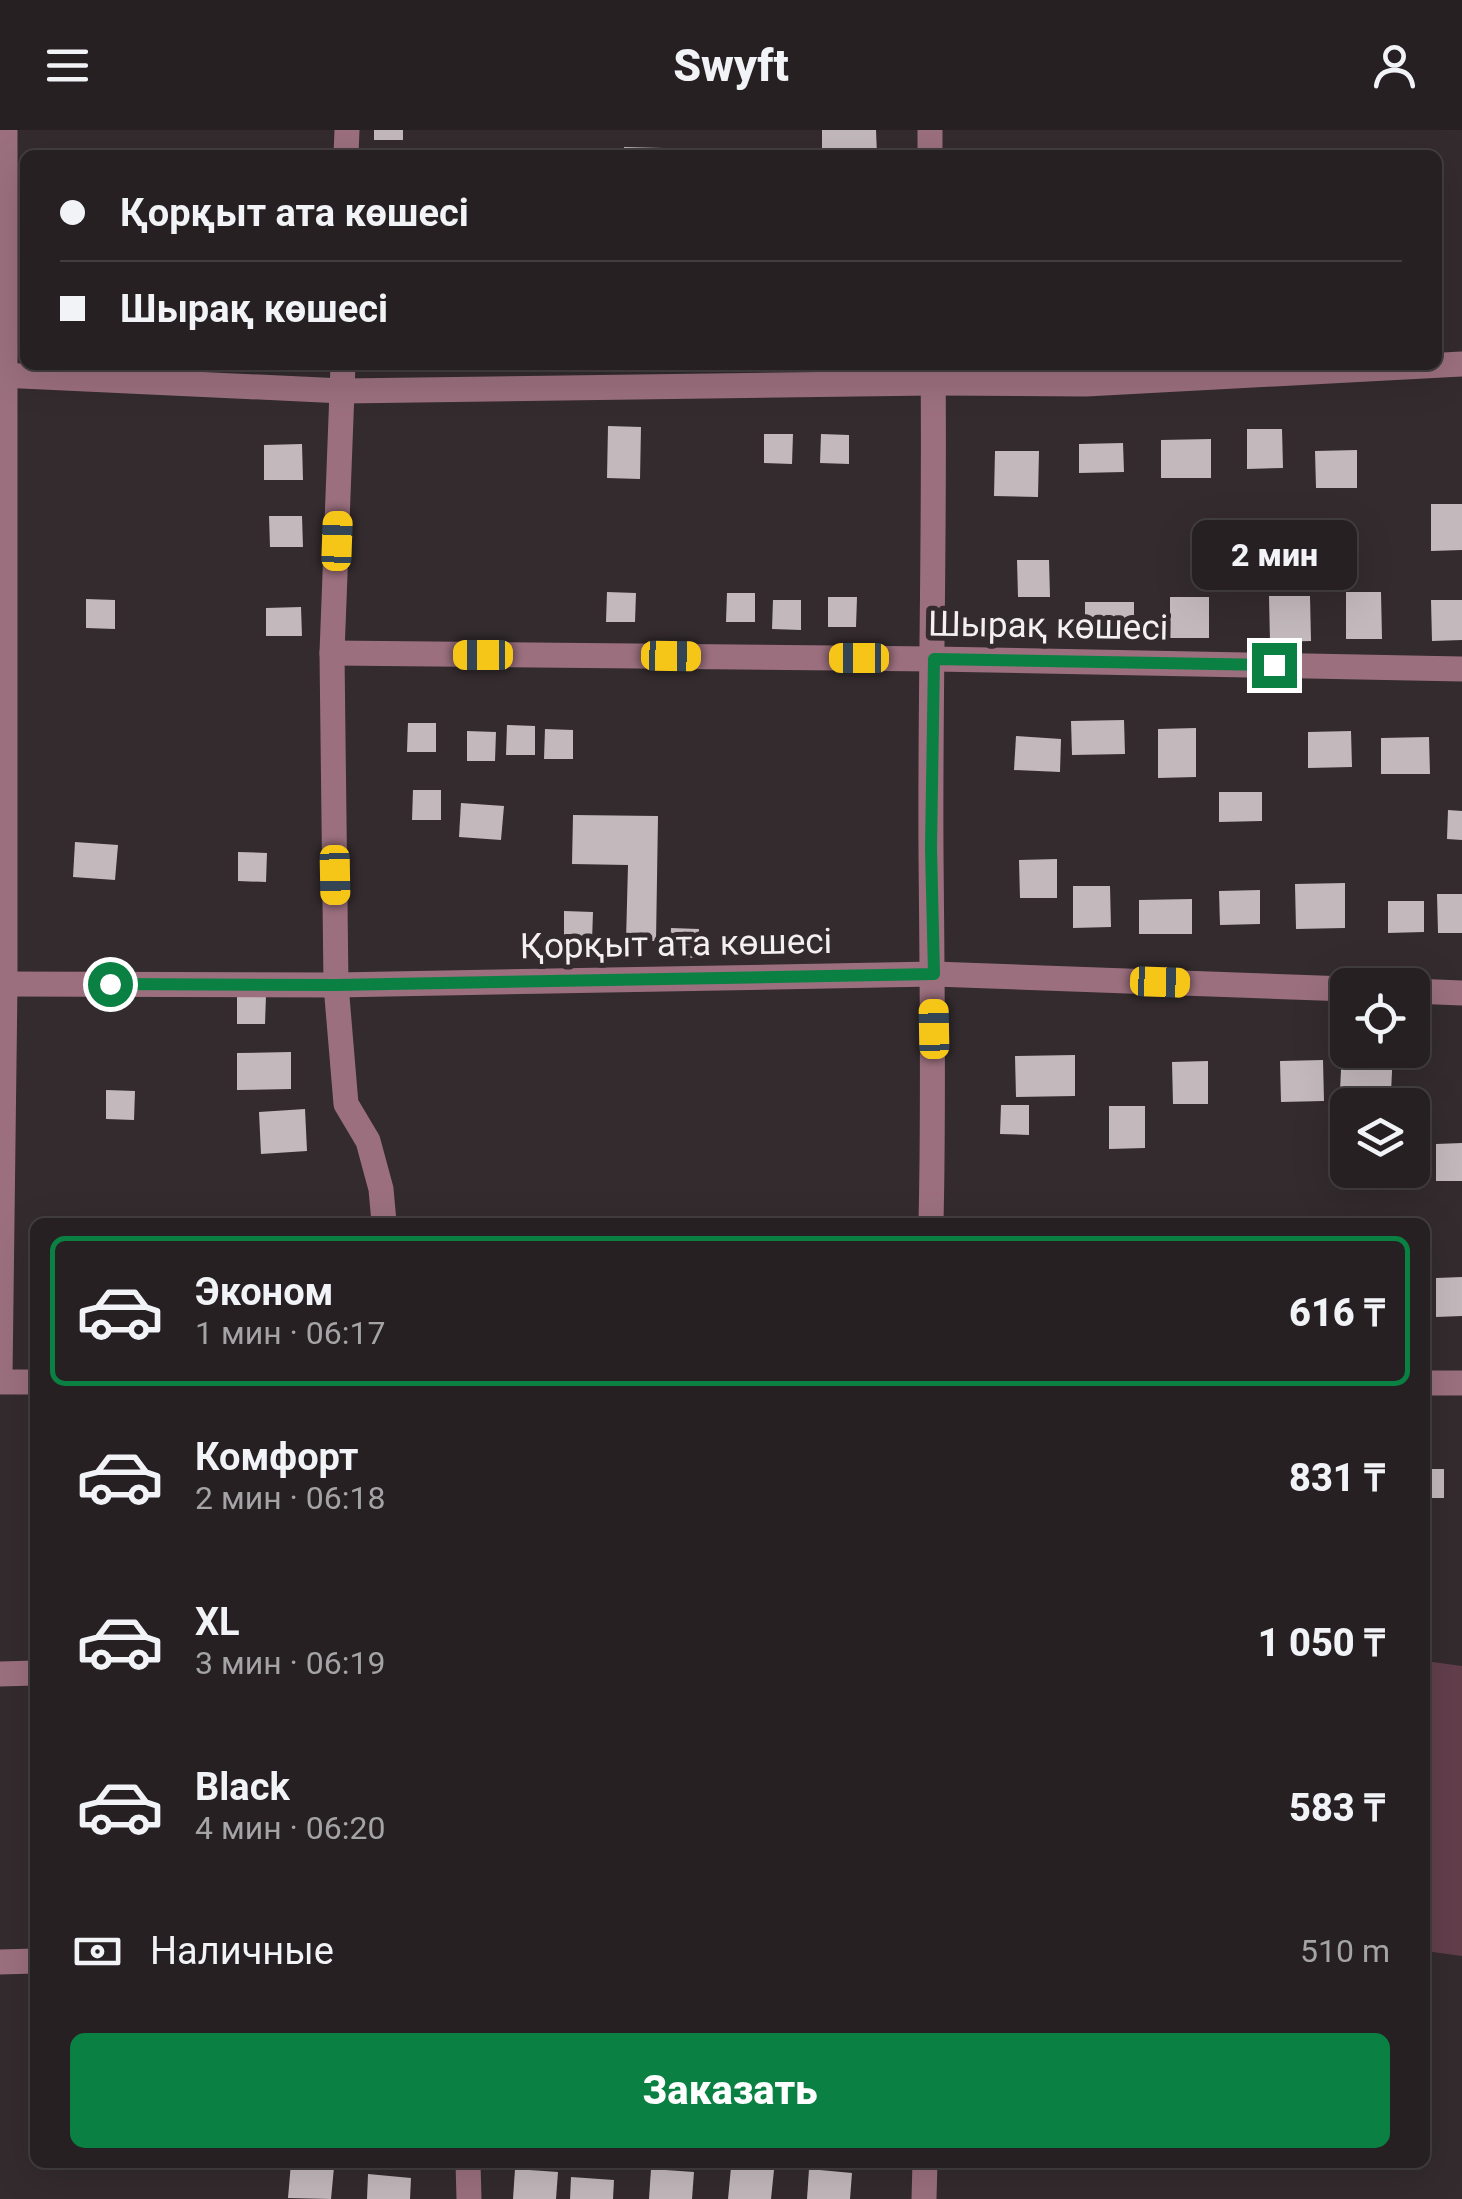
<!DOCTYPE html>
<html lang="ru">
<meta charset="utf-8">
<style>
body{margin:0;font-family:Roboto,sans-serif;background:#2e282a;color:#f1f3f6;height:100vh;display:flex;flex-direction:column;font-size:38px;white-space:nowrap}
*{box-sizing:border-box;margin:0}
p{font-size:32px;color:#a4a3a5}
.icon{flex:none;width:55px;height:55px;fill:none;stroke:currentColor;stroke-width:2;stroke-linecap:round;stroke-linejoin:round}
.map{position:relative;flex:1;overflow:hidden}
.sheet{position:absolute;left:30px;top:1088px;width:1400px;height:950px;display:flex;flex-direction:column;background:#262022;border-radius:15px;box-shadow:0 10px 40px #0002,0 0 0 2px #423e40}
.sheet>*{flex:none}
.guide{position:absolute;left:20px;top:20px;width:1422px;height:220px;border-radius:15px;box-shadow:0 10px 40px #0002,0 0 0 2px #423e40;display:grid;align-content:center;height:220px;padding:0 40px;background:#262022}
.tools{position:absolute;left:1330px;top:838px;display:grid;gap:20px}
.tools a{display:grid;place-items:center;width:100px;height:100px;border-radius:15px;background:#262022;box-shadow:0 10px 40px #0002,0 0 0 2px #423e40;font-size:50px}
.end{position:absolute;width:45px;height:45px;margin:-22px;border:12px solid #0b8043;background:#fff;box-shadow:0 0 0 5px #fff}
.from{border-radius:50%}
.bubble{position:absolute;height:70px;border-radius:15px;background:#262022;box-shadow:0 10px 40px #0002,0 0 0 2px #423e40;font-size:32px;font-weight:800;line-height:70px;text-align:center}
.car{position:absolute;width:30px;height:60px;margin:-30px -15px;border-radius:12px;box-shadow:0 0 8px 2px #0007;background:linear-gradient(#f5c518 24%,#345 0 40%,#f5c518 0 76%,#345 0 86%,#f5c518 0)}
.guide b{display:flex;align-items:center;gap:35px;height:95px;font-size:38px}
.guide b+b{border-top:2px solid #423e40}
.guide i{width:25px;height:25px;background:#f1f3f6}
ul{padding:18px 0 0;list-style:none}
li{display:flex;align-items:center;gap:30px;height:150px;margin:0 20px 15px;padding:0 20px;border:5px solid transparent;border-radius:15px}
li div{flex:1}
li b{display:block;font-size:38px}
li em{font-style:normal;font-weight:800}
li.active{border-color:#0b8043}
li>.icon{width:90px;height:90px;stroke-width:1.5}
.pay{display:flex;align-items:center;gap:25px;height:110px;padding:0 40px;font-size:38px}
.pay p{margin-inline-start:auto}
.cta{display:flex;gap:20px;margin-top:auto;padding:20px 40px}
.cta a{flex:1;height:115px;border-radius:15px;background:#0b8043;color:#fff;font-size:40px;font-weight:800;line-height:115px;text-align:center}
header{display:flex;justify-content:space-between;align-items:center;height:130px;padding:0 40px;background:#262022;font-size:45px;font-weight:800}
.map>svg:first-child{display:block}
.green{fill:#623e4b}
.building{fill:#c3b9bc}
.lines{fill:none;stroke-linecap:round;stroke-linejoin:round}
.minor{stroke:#9b6f7e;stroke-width:25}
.route{stroke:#0b8043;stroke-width:12}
.labels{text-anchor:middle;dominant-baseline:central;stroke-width:10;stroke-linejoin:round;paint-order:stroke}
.street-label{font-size:35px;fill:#f4eff0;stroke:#332b2e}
</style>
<header><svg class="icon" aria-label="menu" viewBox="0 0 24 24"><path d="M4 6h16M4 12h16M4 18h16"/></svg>Swyft<svg class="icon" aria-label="person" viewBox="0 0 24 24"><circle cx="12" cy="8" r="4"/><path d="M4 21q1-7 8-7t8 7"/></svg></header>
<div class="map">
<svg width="1462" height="2069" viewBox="0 0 1462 2069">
<rect width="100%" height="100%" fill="#332b2e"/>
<polygon class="green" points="1425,1531 1462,1536 1462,1826 1425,1821"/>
<g class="building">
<rect x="374" y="0" width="29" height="10"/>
<polygon points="822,0 876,0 877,25 822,25"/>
<polygon points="624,17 664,18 664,25 624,25"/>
<polygon points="608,296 641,297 640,349 607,348"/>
<polygon points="1247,299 1282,299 1283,338 1247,339"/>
<polygon points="764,304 793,304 792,334 764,333"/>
<polygon points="821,304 849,305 849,334 820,333"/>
<polygon points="1211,309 1211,348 1161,348 1161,310"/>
<polygon points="1123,313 1124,342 1079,343 1079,314"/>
<polygon points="302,314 303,350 264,350 264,315"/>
<polygon points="1357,320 1357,358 1316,358 1315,321"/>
<polygon points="995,321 1039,321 1038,367 994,366"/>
<polygon points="1431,374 1462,374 1462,420 1431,421"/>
<polygon points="269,386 302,386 303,417 270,417"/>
<polygon points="1017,430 1049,430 1050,467 1018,467"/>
<polygon points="607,462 636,463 635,492 606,492"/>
<polygon points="1346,462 1381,462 1382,509 1346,509"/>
<polygon points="727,463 755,463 755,492 726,492"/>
<polygon points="1269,466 1310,466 1311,511 1270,512"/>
<polygon points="828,467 857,467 856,497 828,497"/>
<rect x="1170" y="467" width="39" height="41"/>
<polygon points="86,469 115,470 115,499 86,498"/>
<polygon points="773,470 801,470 801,500 772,499"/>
<polygon points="1431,470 1462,470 1462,510 1432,511"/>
<polygon points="1085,472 1134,472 1134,505 1085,506"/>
<polygon points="301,477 302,506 266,506 266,478"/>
<polygon points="1124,590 1125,624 1072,625 1071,591"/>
<polygon points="408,593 436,593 436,622 407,622"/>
<polygon points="507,595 535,596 535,625 506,625"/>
<polygon points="1196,598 1196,647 1158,648 1158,599"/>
<polygon points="545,599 573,600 573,629 544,629"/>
<polygon points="467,601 496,602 495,631 467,631"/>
<polygon points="1351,601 1352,637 1308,638 1308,602"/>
<polygon points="1016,606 1061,609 1060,642 1014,640"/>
<polygon points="1429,607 1430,644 1381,644 1381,608"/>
<polygon points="413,660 441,660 441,690 412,690"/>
<polygon points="1219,662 1262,662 1262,691 1219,692"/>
<polygon points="461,673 504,676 501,710 459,707"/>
<polygon points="1448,680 1462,681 1462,710 1447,709"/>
<polygon points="573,685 658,686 656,811 626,811 628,735 572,734"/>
<polygon points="75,712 118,715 115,750 73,747"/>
<polygon points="238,722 267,723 266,752 238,751"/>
<polygon points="1057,729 1057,768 1020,768 1019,730"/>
<polygon points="1345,753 1345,798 1296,799 1295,754"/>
<polygon points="1073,756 1110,756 1111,797 1073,798"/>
<polygon points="1260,760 1260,794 1220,795 1219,761"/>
<polygon points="1437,764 1462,764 1462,803 1438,803"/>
<polygon points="1192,769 1192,804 1139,804 1139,770"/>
<polygon points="1388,771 1424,771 1424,802 1388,803"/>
<polygon points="564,781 593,782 592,811 564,811"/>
<polygon points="671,798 699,799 699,828 670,827"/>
<polygon points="237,864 266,865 265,894 237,894"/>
<polygon points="1342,919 1393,920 1391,963 1340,961"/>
<polygon points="291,922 291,959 237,960 237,923"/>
<polygon points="1075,925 1075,966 1016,967 1015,926"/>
<polygon points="1323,930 1324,971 1281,972 1280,931"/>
<polygon points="1208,931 1208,974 1173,974 1172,932"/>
<polygon points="106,960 135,961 134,990 106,989"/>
<polygon points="1001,975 1029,975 1029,1005 1000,1004"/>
<polygon points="1109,976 1145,976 1145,1018 1109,1019"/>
<polygon points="305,979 307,1021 261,1024 259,982"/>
<polygon points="1462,1013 1462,1051 1436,1051 1436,1014"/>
<polygon points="1462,1147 1462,1186 1436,1187 1436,1148"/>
<rect x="1425" y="1339" width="19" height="29"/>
<polygon points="291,2033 334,2037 331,2069 288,2068"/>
<polygon points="731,2037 774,2040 771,2069 728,2069"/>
<polygon points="515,2039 558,2042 556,2069 513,2069"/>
<polygon points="651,2039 694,2042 692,2069 649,2069"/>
<polygon points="809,2039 852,2043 850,2069 807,2069"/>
<polygon points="368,2044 411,2048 410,2069 367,2069"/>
<polygon points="571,2047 614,2050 613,2069 570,2069"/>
</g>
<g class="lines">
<g class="minor">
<polyline points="930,0 930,25"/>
<polyline points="346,25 347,0"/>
<polyline points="343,235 332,523 336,855 346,974 368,1011 381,1059 384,1092"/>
<polyline points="0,245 343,261 933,253 1086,254 1462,234"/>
<polyline points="332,523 934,529 1462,539"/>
<polyline points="5,854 336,855 934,844 1348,859"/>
<polyline points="1412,861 1462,863"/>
<path d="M 931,1092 C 934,968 932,845 931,721 C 930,559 935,397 933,235"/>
<polyline points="0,1247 5,854 5,0"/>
<polyline points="0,1252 35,1252"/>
<polyline points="1425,1253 1462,1253"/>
<polyline points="0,1544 35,1543"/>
<polyline points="0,1832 35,1831"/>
<polyline points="468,2032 469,2069"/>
<polyline points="924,2069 925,2032"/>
</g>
</g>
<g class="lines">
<polyline class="route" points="110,854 336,855 934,844 931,718 934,529 1274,535"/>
</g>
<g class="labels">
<g class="street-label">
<text transform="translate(1048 496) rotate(1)">Шырақ көшесі</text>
<text transform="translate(676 814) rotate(-1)">Қорқыт ата көшесі</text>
</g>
</g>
</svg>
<div class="tools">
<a><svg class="icon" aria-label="locate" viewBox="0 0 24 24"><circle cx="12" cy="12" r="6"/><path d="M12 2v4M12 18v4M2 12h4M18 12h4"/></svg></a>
<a><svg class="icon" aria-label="layers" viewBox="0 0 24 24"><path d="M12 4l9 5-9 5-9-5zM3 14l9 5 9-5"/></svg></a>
</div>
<i class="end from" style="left:110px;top:854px"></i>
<i class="end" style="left:1274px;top:535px"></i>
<div class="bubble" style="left:1192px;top:390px;width:165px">2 мин</div>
<i class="car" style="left:337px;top:411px;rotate:2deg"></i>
<i class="car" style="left:483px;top:525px;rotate:270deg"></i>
<i class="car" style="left:671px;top:526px;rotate:91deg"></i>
<i class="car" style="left:859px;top:528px;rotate:270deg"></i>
<i class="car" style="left:335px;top:745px;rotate:179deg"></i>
<i class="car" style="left:1160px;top:852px;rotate:92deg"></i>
<i class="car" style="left:934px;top:899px;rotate:359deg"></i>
<div class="guide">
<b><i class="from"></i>Қорқыт ата көшесі</b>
<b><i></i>Шырақ көшесі</b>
</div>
<section class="sheet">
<ul>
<li class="active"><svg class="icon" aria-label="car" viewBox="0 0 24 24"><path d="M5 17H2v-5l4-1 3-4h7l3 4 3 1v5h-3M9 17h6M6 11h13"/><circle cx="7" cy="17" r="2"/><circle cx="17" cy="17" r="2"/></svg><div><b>Эконом</b><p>1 мин · 06:17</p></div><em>616 ₸</em></li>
<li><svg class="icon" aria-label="car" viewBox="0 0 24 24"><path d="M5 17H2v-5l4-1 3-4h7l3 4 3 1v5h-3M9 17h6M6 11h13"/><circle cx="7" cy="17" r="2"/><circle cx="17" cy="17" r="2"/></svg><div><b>Комфорт</b><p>2 мин · 06:18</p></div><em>831 ₸</em></li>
<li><svg class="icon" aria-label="car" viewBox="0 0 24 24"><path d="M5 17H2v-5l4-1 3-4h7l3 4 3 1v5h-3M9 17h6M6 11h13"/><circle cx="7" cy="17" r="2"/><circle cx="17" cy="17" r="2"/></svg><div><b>XL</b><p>3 мин · 06:19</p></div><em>1 050 ₸</em></li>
<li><svg class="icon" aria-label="car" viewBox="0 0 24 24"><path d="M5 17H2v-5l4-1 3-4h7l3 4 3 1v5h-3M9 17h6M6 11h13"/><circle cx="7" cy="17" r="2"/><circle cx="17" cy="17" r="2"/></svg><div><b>Black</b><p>4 мин · 06:20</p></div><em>583 ₸</em></li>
</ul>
<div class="pay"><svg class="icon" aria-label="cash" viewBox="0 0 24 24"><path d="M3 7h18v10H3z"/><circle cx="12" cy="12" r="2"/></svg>Наличные<p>510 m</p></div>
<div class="cta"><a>Заказать</a></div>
</section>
</div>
